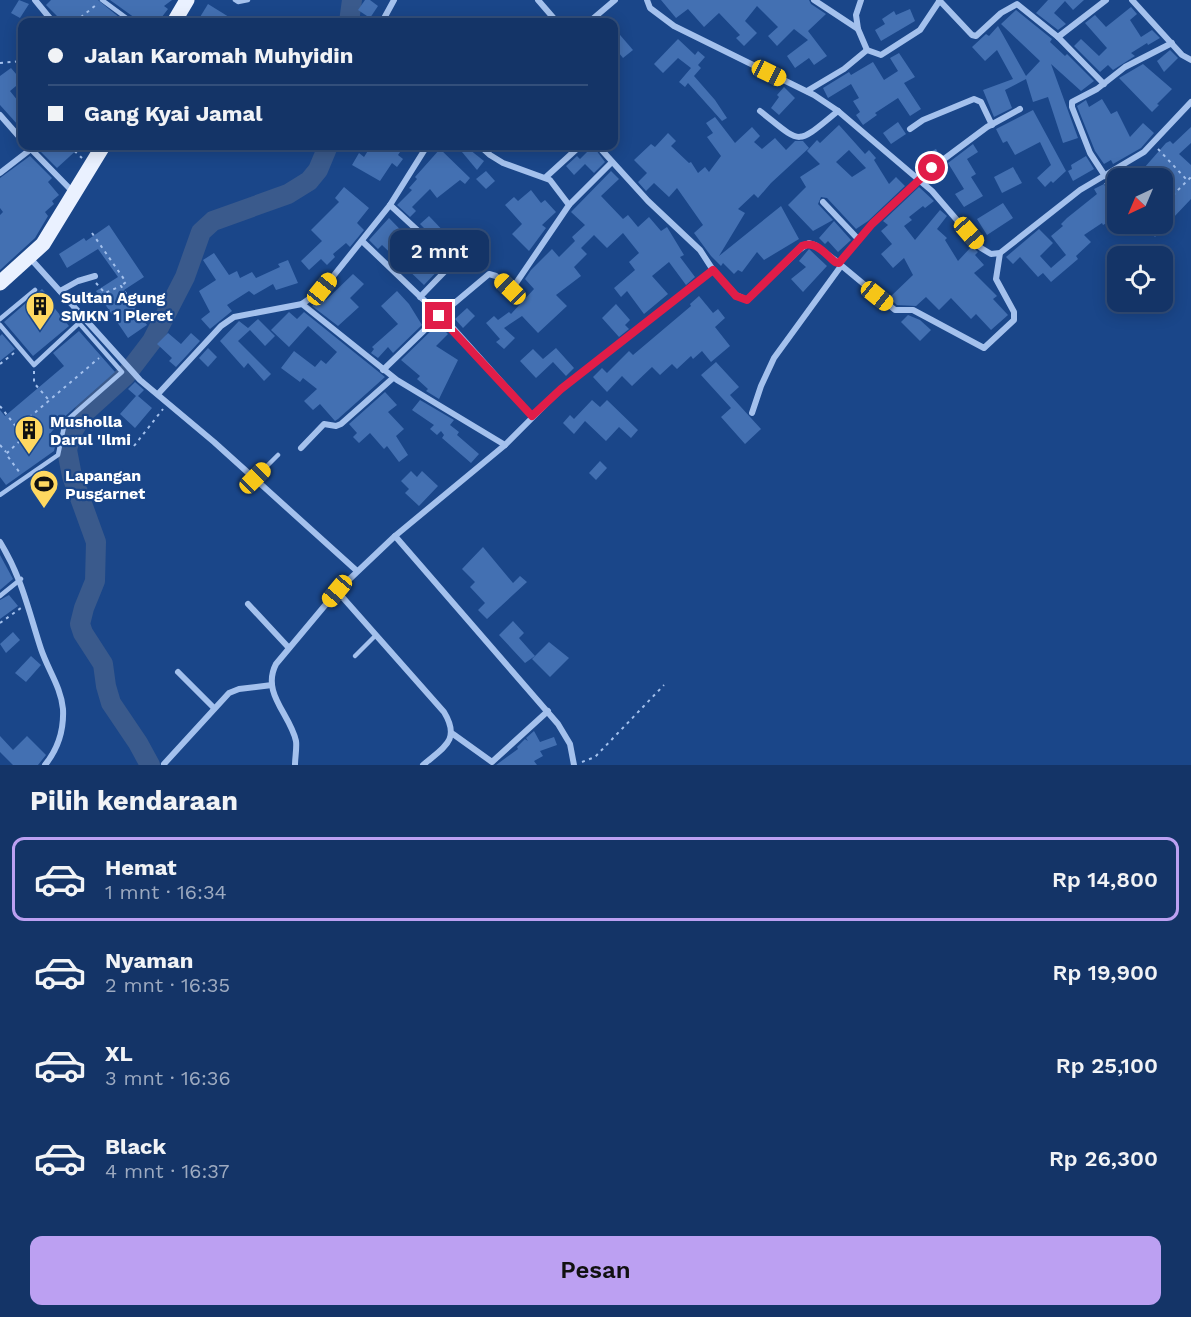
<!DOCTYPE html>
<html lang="id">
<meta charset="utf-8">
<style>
body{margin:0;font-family:"Work Sans",sans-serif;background:#213f70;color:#f1f3f6;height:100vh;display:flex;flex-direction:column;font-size:22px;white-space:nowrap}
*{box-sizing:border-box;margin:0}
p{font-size:20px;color:#9daac0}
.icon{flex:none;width:33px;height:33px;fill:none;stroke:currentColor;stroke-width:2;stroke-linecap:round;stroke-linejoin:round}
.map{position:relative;height:765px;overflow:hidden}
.drawer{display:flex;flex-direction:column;background:#143467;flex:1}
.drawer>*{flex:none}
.hud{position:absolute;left:18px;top:18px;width:600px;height:132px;border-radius:12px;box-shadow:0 3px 15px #0003,0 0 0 2px #334f7b;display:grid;align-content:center;height:132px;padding:0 30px;background:#143467}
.needle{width:39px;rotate:224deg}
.controls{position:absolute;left:1107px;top:168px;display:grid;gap:12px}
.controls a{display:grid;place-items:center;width:66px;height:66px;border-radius:12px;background:#143467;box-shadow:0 3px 15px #0003,0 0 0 2px #334f7b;font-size:30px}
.end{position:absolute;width:27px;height:27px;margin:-14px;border:8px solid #e11d48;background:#fff;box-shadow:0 0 0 3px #fff}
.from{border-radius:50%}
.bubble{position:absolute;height:42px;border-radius:12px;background:#143467;box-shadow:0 3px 15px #0003,0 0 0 2px #334f7b;font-size:20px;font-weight:600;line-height:42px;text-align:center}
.car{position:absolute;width:18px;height:36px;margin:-18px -9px;border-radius:8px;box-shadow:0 0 4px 2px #0007;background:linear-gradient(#f5c518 24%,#345 0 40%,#f5c518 0 76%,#345 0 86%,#f5c518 0)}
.hud b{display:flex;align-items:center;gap:21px;height:57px;font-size:22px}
.hud b+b{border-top:2px solid #334f7b}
.hud i{width:15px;height:15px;background:#f1f3f6}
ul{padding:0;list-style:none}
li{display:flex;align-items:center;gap:18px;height:84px;margin:0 12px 9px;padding:0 18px;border:3px solid transparent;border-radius:12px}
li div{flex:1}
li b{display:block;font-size:22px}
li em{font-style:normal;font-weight:600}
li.selected{border-color:#bca0f2}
li>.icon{width:54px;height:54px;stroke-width:1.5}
h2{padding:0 30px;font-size:27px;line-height:72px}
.button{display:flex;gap:12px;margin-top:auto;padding:12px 30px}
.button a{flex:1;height:69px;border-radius:12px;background:#bca0f2;color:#111;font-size:24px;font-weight:600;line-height:69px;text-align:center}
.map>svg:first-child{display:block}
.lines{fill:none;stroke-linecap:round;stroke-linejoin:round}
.river{stroke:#3a5a8c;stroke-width:20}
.building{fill:#4370b2;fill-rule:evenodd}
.path{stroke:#a4c1ed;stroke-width:2;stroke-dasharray:3 4.5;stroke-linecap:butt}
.service{stroke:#a4c1ed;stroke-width:4.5}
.minor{stroke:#a4c1ed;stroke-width:6}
.primary{stroke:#eaf1ff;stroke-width:15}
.route{stroke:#e11d48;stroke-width:8}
.labels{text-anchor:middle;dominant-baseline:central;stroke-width:4.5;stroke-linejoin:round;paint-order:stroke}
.poi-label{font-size:16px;font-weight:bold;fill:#fff;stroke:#1a4689;text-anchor:start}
</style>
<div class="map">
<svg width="1191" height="765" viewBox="0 0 1191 765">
<rect width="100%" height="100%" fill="#1a4689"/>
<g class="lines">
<g class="river">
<polyline points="349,22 352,0"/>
<polyline points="150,765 138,743 111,703 106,686 103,664 83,633 80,624 84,608 95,581 96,542 72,476 67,450 71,434 84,413 126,375 152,341 185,277 201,232 213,221 288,194 309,181 318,170 328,146"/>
</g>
</g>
<g class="building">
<polygon points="19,0 29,4 20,18 11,13"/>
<polygon points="51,0 98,0 125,22 63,22 46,5"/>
<polygon points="110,0 172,0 164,6 168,9 158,22 136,22 135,18"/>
<polygon points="365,0 370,0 378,6 370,18 358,10"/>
<polygon points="661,0 809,0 811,4 826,14 808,31 827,56 814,65 809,58 795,68 787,56 808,40 794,29 777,46 768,36 778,27 757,6 745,21 757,33 744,46 736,38 740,35 719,13 704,27 688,9 676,18"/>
<polygon points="1048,0 1084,0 1073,10 1065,1 1054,13 1066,24 1058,30 1036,13"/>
<polygon points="208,4 229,17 226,22 197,22"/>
<polygon points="1131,7 1137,14 1130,20 1141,37 1152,30 1160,38 1148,45 1147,43 1131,53 1135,56 1113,70 1108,65 1100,72 1074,46 1081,39 1099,56 1107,48 1085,23 1095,15 1106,27"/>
<polygon points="910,9 915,21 881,41 875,30 885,24 882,19 894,11 896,15"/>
<polygon points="1016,10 1052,39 1050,42 1065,56 1067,54 1094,81 1081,91 1051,64 1078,138 1063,143 1048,97 1033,102 1026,79 1005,90 1012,108 994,117 983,90 1013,79 997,50 985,61 972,47 986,34 989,36 998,26 1026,76 1040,61 1001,24"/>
<polygon points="614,28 633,50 623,58 614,47"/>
<polygon points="678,39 695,55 698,51 705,57 698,65 701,68 694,76 715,100 727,118 722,121 688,83 685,87 679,82 691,68 678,58 663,73 654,64"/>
<polygon points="1170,50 1178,58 1164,72 1157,61"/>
<polygon points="899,53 915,77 904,83 921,109 910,116 898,98 875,113 877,115 863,125 856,115 860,112 853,101 859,98 851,84 828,98 823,88 849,72 851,75 873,62 884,80 898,71 890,58"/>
<polygon points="1143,64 1172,89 1157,104 1159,105 1152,112 1119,78"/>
<polygon points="11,68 22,81 10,91 22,106 22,122 18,125 0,105 0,76"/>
<polygon points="784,87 795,98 779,115 771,108 779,97 777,95"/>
<polygon points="1102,99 1111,114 1117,111 1130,137 1143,123 1154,133 1141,148 1113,164 1111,160 1104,164 1095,151 1077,106 1086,100 1089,107"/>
<polygon points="1033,110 1066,171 1053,183 1051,181 1045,187 1037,178 1051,165 1040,142 1015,155 1007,141 1003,143 996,129"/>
<polygon points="715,117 735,143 752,127 760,136 754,142 762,149 775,138 786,150 795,141 803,141 809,148 771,183 758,198 754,194 738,209 745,213 719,256 781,206 799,239 764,260 757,252 742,272 738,270 734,274 723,263 721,266 711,256 694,233 703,225 677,188 669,197 654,183 646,191 638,182 647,173 634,160 651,144 655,147 668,133 676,141 671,146 689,163 691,162 698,173 705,167 709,172 721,156 707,137 713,133 706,123"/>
<polygon points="898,122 906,134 891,144 883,133"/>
<path d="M 839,125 L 865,154 L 869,150 L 876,158 L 874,160 L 889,184 L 896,177 L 905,186 L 868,221 L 856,229 L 827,198 L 821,197 L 818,204 L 833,220 L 813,231 L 788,205 L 806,187 L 800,177 L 820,164 L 807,151 L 817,140 L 820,143 ZM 849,150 L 866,168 L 852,177 L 836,162 Z"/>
<polygon points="1191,127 1191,143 1179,154 1191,165 1191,199 1155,237 1143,224 1131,235 1121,224 1162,224 1162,188 1171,178 1124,178 1120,173 1129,167 1137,176 1166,143 1170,141 1173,144"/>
<polygon points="973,144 978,152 967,159 976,174 971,177 983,196 964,207 955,194 964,189 948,163"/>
<polygon points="38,146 81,146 57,168 36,147"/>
<polygon points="371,146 404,146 398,155 403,159 397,167 392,163 380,181 352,165 359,153 364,157"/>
<polygon points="457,146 465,146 484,161 477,170"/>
<polygon points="593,146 605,162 594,173 585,164 574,175 566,166 577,156 580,159"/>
<polygon points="440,149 470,178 465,184 460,180 437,198 430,189 412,207 416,211 410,217 397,205 412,190 409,188 417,179 415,177"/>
<polygon points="936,149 940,156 923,166 918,158"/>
<polygon points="30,156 52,178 48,182 59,195 52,201 54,204 45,212 48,216 35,238 0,270 0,215 3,212 0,208 0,178"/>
<polygon points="1086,156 1094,169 1073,181 1068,171 1072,169 1071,165"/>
<polygon points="1013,167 1022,183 1002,193 994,177"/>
<polygon points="486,171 495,181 486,189 476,179"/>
<polygon points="611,171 619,179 601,196 623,219 628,215 638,227 649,217 661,231 667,227 684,255 680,257 695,277 686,285 669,262 652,276 668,294 644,314 627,291 621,297 614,288 635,270 629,262 639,253 623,233 607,248 594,235 581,248 587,254 574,267 581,276 556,295 567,306 538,333 522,316 504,328 515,338 504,349 496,342 500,339 486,323 494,316 498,320 509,312 511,314 534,289 525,279 531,270 552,249 559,257 575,241 572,237 585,225 571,212"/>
<polygon points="1118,181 1118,194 1106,205 1114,219 1103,225 1102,223 1084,235 1091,242 1076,256 1078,259 1051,282 1043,273 1038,277 1020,257 1013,264 1006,257 1039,229 1053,243 1040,256 1051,268 1066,255 1051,236 1063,226 1061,224 1067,218 1097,194 1094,189 1104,184 1107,190"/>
<polygon points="344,187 369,208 357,223 364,230 350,247 346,243 333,254 335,257 327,265 321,259 309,270 301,261 322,241 311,230 339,202 335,198"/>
<polygon points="919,187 934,201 925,208 923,206 909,217 912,220 904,226 915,240 940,210 947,216 937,229 947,238 945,240 958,261 972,246 978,252 975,255 984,265 974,273 997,296 993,299 1008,315 991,330 976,314 971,319 951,298 939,310 926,297 916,306 897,305 889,298 913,275 904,258 893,268 881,254 892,244 881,231 888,225 883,221"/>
<polygon points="531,190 541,203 545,200 556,212 542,225 546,228 529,251 512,234 522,224 505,205 514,197 518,201"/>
<polygon points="1003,203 1013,218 987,235 977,219"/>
<polygon points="429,216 449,237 441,245 420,224"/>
<polygon points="389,218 427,257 432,251 445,263 424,285 382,245 378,249 369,240"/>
<polygon points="834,221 851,240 838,252 828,241 825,244 819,238"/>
<polygon points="109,225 144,277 124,290 147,325 128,338 96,291 118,277 98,249 67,268 59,254 84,238 86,241"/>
<polygon points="809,249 827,266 803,292 791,279 806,267 799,261"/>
<polygon points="214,253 229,275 237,271 240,278 252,272 256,278 280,267 278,264 288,260 298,283 276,290 273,284 254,295 249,291 227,305 232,311 210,329 201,319 210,312 199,291 216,280 203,260"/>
<polygon points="353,274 364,284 350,298 359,307 338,326 312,306 321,297 326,300"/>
<polygon points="42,289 54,302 51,304 69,326 33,356 4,322"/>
<polygon points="397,291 409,304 422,325 393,353 388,347 378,358 371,353 374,349 372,347 398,324 381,306"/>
<polygon points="699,296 713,313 718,309 725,318 715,327 730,346 711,362 702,351 693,359 691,356 677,369 672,364 660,375 652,367 632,386 622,376 607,392 593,377 602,368 607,373 629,351 633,355 691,306 690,304"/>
<polygon points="616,304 630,320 625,325 629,329 619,337 602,318"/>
<polygon points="467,308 475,316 463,328 455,319"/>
<polygon points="289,312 297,319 304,312 385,377 338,419 335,421 320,404 313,410 304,401 317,389 303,378 300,382 281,368 294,351 315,367 321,360 326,364 337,352 308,326 289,347 271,330"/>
<polygon points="908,315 920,320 931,330 920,341 901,322"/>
<polygon points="258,319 275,336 265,346 250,330 238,341 271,374 264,381 248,363 244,368 220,341 239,321 248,328"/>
<polygon points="438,324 448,334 436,346 458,360 439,399 426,391 428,389 417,379 420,376 401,360"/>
<polygon points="79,331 115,372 62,419 53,430 49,435 56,442 54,451 6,485 0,477 0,410 5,416 64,366 53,353"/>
<polygon points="168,333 181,344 191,333 200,341 176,367 169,361 172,358 157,344"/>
<polygon points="2,334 15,349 0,361 0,336"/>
<polygon points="208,348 217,357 208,367 199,358"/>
<polygon points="556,348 574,368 566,376 553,362 536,378 520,361 533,349 543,359"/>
<polygon points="716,362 739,387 730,395 761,429 745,444 721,417 731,408 701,375"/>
<polygon points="135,382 144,390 138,396 152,408 135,428 120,414 136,396 128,389"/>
<polygon points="385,392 397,405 388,412 404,429 396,436 408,455 399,462 387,446 384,449 370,433 359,443 353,437 357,433 349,424"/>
<polygon points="420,400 454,420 450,425 459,432 457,435 479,454 471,463 442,438 444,435 441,431 437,435 430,429 434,425 412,410"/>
<polygon points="592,400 600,407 607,400 638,430 631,438 619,427 606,441 585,421 574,434 563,423 570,415 574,419"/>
<polygon points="600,461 607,468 596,480 589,473"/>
<polygon points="411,471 417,477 422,471 438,486 419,506 405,493 409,489 401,481"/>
<polygon points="483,547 513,583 520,576 527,582 487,619 478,610 485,603 470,587 475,582 462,569"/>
<polygon points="0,555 13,579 0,590"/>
<polygon points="9,595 18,606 0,619 0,600"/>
<polygon points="513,621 524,633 519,638 535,656 525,663 499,635"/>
<polygon points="13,632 20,640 6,653 0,644"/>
<polygon points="549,642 569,658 550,677 532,659"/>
<polygon points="31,656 41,665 26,682 15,673"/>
<polygon points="534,731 540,742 554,737 557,745 540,751 543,756 534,761 537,765 496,765 518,749 517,747 525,739 528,741 526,738"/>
<polygon points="0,736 13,750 27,736 46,755 38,765 13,765 0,752"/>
</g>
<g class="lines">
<g class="path">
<polyline points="75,22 96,5"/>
<polyline points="0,63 22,61"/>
<polyline points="18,90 22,95"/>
<polyline points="69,146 82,158"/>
<polyline points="1158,149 1187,180"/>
<polyline points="1105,183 1118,202"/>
<polyline points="1162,206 1191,177"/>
<polyline points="1138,224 1145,224"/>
<polyline points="92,233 126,282 121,286"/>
<polyline points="96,283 105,293 121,286 144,321"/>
<polyline points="0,364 14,353"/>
<polyline points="34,371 34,383 48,399"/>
<polyline points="0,406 24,437 6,454 20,473"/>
<polyline points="18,427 99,358"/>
<polyline points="0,445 6,452"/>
<polyline points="134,446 163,409"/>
<polyline points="0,623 21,608"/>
<polyline points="582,762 595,757 664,685"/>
</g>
<g class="service">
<polyline points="102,0 132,22"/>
<polyline points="235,0 238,2 248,0"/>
<polyline points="0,319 35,290"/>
<polyline points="0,325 34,365 79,323 122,372 65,422 58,455 0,495"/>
<polyline points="255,478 278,455"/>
<polyline points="0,596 21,579"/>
<polyline points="355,656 376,635"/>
</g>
<g class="minor">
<polyline points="35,0 53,22"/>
<polyline points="538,0 557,22"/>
<polyline points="647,0 650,8 674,26 814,95 838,111 932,191 981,248 991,254 1000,253 1080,190 1144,152 1191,102"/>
<polyline points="814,0 858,29 867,50 881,55 920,30 940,0"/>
<polyline points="939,0 972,35 976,36 1001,13 1017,4 1058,37 1104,84"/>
<polyline points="1132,0 1182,55 1191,60"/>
<polyline points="382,22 394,0"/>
<polyline points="589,22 615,0"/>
<polyline points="858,29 856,15 861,0"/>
<polyline points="1058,37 1106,0"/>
<polyline points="807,91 844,69 867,50"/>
<path d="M 760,111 C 803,145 795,146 838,111"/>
<polyline points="0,115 22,140"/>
<polyline points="910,129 923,120 974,99 981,102 992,125"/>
<polyline points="28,146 74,193"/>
<polyline points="598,146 648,201 700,250 713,270"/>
<polyline points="0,173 31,149"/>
<polyline points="1105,176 1090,153 1072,107 1072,102 1097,89 1125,67 1172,43"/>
<polyline points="546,177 580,146"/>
<polyline points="823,202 859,240"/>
<polyline points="390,205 453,263 420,297"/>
<polyline points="569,205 612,162"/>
<polyline points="362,241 453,328 532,416"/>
<polyline points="30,258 140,380 214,442 357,571"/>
<polyline points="839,263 872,224 932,168 987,127 1020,109"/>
<polyline points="842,266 895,310 913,310 984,348 1014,320 1014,312 996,279 1000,253"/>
<polyline points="60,291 78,281 95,276"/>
<polyline points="302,304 397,380 505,445"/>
<polyline points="383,370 439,316 489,274 496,276 512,289 569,205 550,180 503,163 490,155 480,146"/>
<polyline points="158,394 221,326 234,317 302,304 323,289 390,205 427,146"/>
<polyline points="752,413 761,386 774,358 841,266"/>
<polyline points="301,448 324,424 336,426 341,424 393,378"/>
<polyline points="395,536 558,724 570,744 574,765"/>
<path d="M 0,542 C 22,578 28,609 41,649 C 48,670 61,687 63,709 C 64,730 58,749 45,765"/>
<path d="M 337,591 L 444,712 C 461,740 444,747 423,765"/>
<polyline points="248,604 289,648"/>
<polyline points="178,672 214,708"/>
<polyline points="453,734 492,762 548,711"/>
<polyline points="164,764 229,693 239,689 272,685"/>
<path d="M 295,765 C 295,757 297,748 296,741 C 290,714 261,693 276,664 L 337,591 L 395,536 L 505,445 L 561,389 L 713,270 L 736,295 L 747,300 L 799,250 L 809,243 L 815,245 L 839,263"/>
</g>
<g class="primary">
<polyline points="174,22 187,0"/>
<polyline points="0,283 43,244 103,146"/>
</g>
</g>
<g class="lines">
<path class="route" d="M 439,316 L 532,416 L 561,389 L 713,270 L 736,296 L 747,300 L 802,246 C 816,240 825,254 835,262 L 839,263 L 872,224 L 932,168"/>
</g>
<defs>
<g id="building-pin" transform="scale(1.5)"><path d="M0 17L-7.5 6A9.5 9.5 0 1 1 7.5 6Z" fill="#ffd860" stroke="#1a4689"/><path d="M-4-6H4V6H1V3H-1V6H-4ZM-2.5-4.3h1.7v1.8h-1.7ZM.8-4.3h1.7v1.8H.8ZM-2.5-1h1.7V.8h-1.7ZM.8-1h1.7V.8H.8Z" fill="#111"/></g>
<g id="stadium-pin" transform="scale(1.5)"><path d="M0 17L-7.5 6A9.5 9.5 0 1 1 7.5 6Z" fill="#ffd860" stroke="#1a4689"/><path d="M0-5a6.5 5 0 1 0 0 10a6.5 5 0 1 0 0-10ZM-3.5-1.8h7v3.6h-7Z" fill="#111"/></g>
</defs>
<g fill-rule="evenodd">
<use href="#building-pin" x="40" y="306"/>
<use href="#building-pin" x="29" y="430"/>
<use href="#stadium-pin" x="44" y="484"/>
</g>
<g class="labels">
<g class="poi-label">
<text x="61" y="297">Sultan Agung<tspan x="61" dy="18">SMKN 1 Pleret</tspan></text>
<text x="50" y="421">Musholla<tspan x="50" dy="18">Darul 'Ilmi</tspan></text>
<text x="65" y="475">Lapangan<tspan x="65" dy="18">Pusgarnet</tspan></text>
</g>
</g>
</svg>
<div class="controls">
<a><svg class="needle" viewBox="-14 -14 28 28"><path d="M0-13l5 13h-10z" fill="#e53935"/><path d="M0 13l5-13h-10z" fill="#9daac0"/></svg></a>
<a><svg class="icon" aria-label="locate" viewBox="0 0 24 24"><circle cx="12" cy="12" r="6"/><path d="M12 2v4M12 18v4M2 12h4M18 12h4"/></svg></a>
</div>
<i class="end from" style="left:932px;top:168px"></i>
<i class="end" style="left:439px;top:316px"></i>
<div class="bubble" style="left:390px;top:230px;width:99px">2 mnt</div>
<i class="car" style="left:769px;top:73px;rotate:116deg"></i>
<i class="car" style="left:969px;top:233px;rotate:139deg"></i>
<i class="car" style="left:322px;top:289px;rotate:39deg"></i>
<i class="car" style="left:510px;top:289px;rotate:314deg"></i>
<i class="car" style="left:877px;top:296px;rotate:129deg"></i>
<i class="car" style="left:255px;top:478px;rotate:45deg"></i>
<i class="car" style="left:337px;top:591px;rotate:220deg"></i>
<div class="hud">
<b><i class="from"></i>Jalan Karomah Muhyidin</b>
<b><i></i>Gang Kyai Jamal</b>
</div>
</div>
<section class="drawer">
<h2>Pilih kendaraan</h2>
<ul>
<li class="selected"><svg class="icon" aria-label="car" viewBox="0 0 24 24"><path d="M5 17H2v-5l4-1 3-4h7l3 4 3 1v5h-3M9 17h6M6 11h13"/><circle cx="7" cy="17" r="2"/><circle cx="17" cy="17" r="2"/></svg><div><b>Hemat</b><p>1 mnt · 16:34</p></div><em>Rp 14,800</em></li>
<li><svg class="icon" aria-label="car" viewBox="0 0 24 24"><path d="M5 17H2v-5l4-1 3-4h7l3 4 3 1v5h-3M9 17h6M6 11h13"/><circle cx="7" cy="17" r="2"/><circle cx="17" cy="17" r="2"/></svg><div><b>Nyaman</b><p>2 mnt · 16:35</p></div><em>Rp 19,900</em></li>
<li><svg class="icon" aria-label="car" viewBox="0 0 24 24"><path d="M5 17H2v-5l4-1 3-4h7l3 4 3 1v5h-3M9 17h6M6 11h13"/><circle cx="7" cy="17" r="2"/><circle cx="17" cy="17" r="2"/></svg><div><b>XL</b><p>3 mnt · 16:36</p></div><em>Rp 25,100</em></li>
<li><svg class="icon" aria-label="car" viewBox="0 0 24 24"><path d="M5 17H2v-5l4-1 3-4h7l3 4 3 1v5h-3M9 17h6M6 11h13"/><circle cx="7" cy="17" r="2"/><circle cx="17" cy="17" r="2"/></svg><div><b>Black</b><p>4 mnt · 16:37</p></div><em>Rp 26,300</em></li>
</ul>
<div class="button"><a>Pesan</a></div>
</section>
